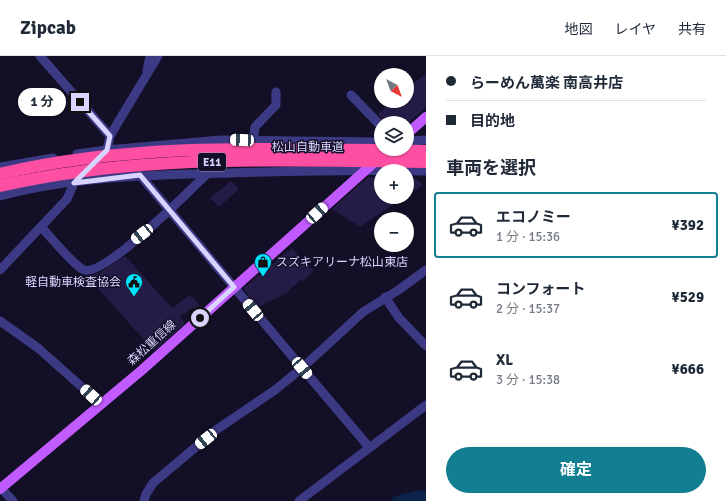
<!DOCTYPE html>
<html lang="ja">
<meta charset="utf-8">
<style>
body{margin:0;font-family:Signika,"Noto Sans JP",sans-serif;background:#f2f2f3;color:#1f2937;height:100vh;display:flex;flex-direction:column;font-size:15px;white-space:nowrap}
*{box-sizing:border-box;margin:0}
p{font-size:13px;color:#747a83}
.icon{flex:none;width:22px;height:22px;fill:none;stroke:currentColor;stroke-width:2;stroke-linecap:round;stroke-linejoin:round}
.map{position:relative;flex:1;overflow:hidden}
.drawer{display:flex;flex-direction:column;background:#fff;width:300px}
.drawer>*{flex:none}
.hud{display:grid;align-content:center;height:88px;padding:0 20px;background:#fff}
.needle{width:26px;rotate:139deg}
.fabs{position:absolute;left:374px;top:12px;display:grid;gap:8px}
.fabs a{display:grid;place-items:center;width:40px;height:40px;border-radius:50%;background:#fff;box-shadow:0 1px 3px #0004;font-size:20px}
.end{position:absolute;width:18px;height:18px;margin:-9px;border:5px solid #d9d4ff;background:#111;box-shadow:0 0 0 2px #111}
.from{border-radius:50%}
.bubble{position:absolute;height:28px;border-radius:14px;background:#fff;box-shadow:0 1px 3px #0004;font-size:13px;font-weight:700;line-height:28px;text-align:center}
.car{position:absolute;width:12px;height:24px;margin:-12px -6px;border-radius:5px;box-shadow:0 0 3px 1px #0007;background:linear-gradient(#fff 24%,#345 0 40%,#fff 0 76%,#345 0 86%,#fff 0)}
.hud b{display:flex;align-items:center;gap:14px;height:38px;font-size:15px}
.hud b+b{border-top:1px solid #e0e1e3}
.hud i{width:10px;height:10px;background:#1f2937}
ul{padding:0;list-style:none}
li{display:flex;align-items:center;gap:12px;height:66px;margin:0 8px 6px;padding:0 12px;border:2px solid transparent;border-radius:4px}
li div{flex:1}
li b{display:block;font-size:15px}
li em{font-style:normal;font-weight:700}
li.selected{border-color:#117e91}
li>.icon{width:36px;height:36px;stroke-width:1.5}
h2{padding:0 20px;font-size:18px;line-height:48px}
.cta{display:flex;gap:8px;margin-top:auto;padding:8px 20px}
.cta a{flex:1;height:46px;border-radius:24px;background:#117e91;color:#fff;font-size:16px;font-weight:700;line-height:46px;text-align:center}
header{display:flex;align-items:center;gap:24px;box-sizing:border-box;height:56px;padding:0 20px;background:#fff;border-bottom:1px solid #e0e1e3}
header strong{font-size:19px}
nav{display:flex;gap:22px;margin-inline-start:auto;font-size:14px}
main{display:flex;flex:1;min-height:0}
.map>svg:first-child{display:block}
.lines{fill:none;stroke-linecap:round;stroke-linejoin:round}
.river{stroke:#0c2248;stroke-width:11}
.building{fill:#241b47}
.minor{stroke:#3d3a85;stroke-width:9}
.major{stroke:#c25bff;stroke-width:10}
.highway-bridge{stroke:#ff4fa3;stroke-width:12}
.route{stroke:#d9d4ff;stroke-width:5}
.labels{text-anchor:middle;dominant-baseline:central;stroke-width:3;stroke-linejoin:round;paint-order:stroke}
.shield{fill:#130f26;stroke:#9e99be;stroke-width:1}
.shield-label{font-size:11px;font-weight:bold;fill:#d9d4ff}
.street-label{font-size:12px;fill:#d9d4ff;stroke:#130f26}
.poi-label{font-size:12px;fill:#d9d4ff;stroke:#130f26;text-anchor:start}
</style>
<header>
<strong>Zipcab</strong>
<nav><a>地図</a><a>レイヤ</a><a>共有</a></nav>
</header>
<main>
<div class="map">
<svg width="426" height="445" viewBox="0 0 426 445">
<rect width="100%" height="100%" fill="#130f26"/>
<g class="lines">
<polyline class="river" points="397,445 417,440 426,440"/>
</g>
<g class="building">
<polygon points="426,18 426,51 408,67 386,67 378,58 393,45 407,45 407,32"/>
<polygon points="368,121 381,121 381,141 404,141 360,171 332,153"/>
<polygon points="407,122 415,122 423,129 407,139"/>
<polygon points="231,125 239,133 219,151 210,142"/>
<polygon points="292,192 314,215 303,225 302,223 288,235 289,236 258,251 243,232"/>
<polygon points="125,200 172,252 190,239 200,249 194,254 192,252 180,261 185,267 154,295 87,220 98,218"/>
</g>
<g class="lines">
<g class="minor">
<polyline points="40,0 110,80"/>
<polyline points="147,15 150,0"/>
<polyline points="351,39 381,70"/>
<polyline points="253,85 255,71 276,49 276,36"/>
<polyline points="407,85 426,84"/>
<polyline points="77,98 107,94 221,84 381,86"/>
<polyline points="0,111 53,102"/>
<polyline points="140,119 302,312 363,256 400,233 426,214"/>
<path d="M 0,140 C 74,120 153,119 229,117 C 295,115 360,114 426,115"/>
<path d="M 41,171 C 49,179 75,211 84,214 C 106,220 189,135 208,117"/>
<polyline points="0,214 67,143 74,127 107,94 110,80 117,68 158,0"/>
<polyline points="385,241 399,262 426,290"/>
<polyline points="0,265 38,292 101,348"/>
<polyline points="0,431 13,445"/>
<polyline points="144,445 146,438 153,427 216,374 275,334 302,312 369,391"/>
<polyline points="299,445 426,349"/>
</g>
<g class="major">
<polyline points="407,78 426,61"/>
<polyline points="0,433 142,314 378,103"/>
</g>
<g class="highway-bridge">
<path d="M 0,118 C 136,85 287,93 426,95"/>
<path d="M 0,130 C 139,98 284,104 426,106"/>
</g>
</g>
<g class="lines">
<polyline class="route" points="80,46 110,80 107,94 74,127 140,119 234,231 200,262"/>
</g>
<defs>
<g id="shop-pin" transform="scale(0.9)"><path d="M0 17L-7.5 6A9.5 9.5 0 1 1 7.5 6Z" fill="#00e5ff" stroke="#130f26"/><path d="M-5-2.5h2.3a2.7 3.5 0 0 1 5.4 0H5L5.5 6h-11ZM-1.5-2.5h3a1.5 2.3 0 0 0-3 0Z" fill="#111"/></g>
<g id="civic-pin" transform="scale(0.9)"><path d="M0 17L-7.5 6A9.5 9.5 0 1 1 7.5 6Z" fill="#00e5ff" stroke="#130f26"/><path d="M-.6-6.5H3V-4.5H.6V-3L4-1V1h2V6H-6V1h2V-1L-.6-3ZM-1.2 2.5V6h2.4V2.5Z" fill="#111"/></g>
</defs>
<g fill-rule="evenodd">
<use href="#shop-pin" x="263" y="206"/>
<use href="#civic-pin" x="134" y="226"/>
</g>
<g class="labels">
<rect class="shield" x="198" y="97" width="28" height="18" rx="3"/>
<g class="shield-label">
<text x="212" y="106">E11</text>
</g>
<g class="street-label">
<text x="308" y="91">松山自動車道</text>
<text transform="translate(152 287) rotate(-42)">森松重信線</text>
</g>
<g class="poi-label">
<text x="276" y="206">スズキアリーナ松山東店</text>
<text x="121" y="226" text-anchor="end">軽自動車検査協会</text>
</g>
</g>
</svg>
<div class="fabs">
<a><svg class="needle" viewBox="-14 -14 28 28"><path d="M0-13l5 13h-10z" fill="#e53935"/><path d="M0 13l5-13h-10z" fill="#747a83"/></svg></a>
<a><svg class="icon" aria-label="layers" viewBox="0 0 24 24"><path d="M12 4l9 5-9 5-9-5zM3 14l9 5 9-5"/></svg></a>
<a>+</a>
<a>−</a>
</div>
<i class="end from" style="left:200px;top:262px"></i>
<i class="end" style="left:80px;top:46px"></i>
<div class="bubble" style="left:18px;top:32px;width:48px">1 分</div>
<i class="car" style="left:242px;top:84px;rotate:272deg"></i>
<i class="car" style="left:317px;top:157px;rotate:48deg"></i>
<i class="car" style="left:142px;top:178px;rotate:232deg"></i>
<i class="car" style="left:253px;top:254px;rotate:320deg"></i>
<i class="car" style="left:302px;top:312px;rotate:140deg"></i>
<i class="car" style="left:91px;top:339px;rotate:312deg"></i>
<i class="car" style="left:206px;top:383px;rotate:231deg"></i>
</div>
<section class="drawer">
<div class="hud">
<b><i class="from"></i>らーめん萬楽 南高井店</b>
<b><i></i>目的地</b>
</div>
<h2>車両を選択</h2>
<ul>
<li class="selected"><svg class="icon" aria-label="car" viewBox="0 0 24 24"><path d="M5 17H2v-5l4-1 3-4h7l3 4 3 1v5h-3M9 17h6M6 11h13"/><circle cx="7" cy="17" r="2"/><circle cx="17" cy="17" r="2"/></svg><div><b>エコノミー</b><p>1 分 · 15:36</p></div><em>¥392</em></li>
<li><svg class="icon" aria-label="car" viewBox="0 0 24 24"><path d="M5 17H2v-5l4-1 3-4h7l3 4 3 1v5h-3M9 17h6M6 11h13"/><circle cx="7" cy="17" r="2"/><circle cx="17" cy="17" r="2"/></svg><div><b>コンフォート</b><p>2 分 · 15:37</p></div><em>¥529</em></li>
<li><svg class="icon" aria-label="car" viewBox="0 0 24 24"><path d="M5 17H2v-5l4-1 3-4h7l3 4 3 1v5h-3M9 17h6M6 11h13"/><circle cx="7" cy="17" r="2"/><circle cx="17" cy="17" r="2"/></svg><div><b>XL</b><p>3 分 · 15:38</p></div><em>¥666</em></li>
</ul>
<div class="cta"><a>確定</a></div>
</section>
</main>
